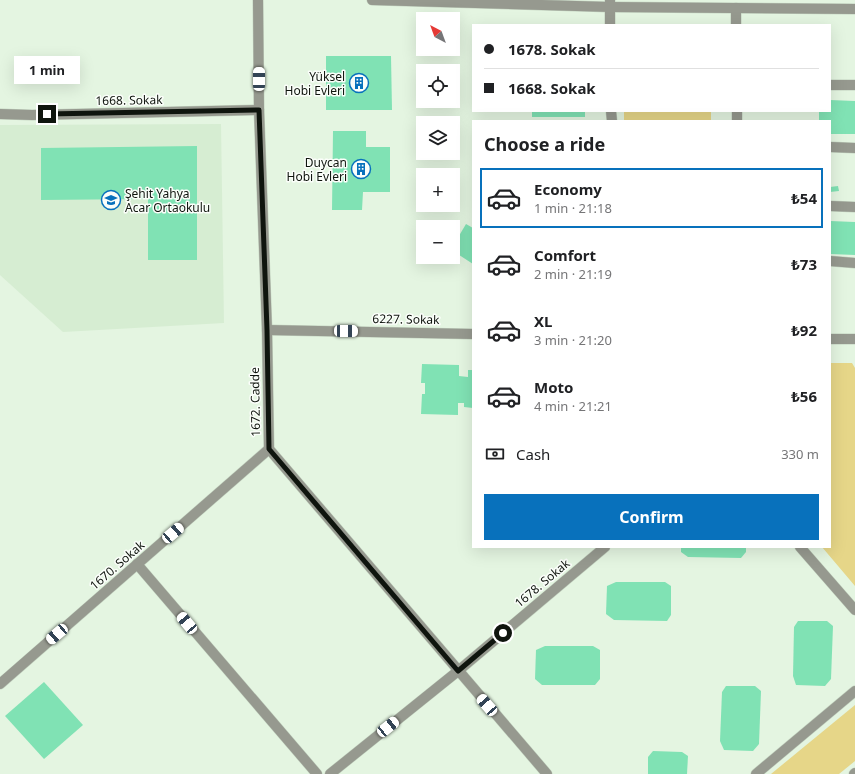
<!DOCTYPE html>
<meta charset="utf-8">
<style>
body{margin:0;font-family:"Noto Sans",sans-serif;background:#f6f6f6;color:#202124;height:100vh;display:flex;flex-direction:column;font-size:15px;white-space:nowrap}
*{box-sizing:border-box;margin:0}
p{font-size:13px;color:#757577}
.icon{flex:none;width:22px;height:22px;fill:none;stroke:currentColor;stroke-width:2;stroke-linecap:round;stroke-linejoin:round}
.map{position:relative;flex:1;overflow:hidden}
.side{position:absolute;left:472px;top:120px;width:359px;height:428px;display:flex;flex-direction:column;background:#fff;border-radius:0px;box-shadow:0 4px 16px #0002}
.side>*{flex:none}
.guide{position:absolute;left:472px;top:24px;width:359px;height:88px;border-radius:0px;box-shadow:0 4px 16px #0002;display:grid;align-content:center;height:88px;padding:0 12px;background:#fff}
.needle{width:26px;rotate:319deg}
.buttons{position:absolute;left:416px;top:12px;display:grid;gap:8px}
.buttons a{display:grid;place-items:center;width:44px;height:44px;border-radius:0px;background:#fff;box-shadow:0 4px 16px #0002;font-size:20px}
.end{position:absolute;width:18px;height:18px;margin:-9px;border:5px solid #0f150e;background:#fff;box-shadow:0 0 0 2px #fff}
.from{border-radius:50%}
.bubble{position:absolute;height:28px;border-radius:0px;background:#fff;box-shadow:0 4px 16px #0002;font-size:13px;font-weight:700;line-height:28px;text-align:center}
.car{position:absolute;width:12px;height:24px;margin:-12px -6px;border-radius:5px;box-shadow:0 0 3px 1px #0007;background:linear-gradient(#fff 24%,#345 0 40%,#fff 0 76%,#345 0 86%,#fff 0)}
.guide b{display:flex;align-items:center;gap:14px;height:38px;font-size:15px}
.guide b+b{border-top:1px solid #e0e0e0}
.guide i{width:10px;height:10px;background:#202124}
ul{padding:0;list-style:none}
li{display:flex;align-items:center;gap:12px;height:60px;margin:0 8px 6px;padding:0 4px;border:2px solid transparent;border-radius:0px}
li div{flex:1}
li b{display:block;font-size:15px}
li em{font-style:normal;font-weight:700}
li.on{border-color:#0871bc}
li>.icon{width:36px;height:36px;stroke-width:1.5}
h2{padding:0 12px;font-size:18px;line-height:48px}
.pay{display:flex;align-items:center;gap:10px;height:44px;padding:0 12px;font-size:15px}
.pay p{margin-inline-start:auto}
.action{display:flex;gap:8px;margin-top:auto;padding:8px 12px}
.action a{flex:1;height:46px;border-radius:0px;background:#0871bc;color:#fff;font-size:16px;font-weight:700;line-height:46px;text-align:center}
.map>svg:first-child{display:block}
.built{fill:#d6edd2}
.green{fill:#e6d688}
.building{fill:#80e2b4}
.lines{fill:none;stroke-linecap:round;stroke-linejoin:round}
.minor-casing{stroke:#c2d1bf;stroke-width:11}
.minor{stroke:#96998f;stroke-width:10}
.route{stroke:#0f150e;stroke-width:5}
.labels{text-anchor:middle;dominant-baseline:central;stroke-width:3;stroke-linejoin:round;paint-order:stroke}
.poi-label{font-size:12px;fill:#0f150e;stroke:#fbfefa;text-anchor:end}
.street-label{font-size:12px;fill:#0f150e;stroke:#fbfefa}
</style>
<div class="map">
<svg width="855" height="774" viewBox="0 0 855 774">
<rect width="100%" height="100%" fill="#e4f5e1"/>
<polygon class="built" points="221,124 224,323 63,332 0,275 0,125"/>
<g class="green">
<rect x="624" y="111" width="87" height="10"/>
<polygon points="830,363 852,363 855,368 855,586 822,547 830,547"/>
<polygon points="855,705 855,761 839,774 771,774"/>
</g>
<g class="building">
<polygon points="326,56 391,56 392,110 326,110"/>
<polygon points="830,100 855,101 855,134 830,134 830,121 819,120 819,111 830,111"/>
<rect x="532" y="111" width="53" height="6"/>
<polygon points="333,131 366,131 366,147 390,147 390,192 363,192 362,210 332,210"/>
<polygon points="197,146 197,260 148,260 148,199 41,200 41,148"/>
<polygon points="838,186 839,191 830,192 830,187"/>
<polygon points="830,221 855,222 855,255 830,254"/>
<polygon points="466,224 473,228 473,264 453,251 453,246"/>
<polygon points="422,364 459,365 459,376 468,377 468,370 473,370 473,408 464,407 464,403 458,403 458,415 421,414 422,394 425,394 425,383 421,383"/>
<polygon points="681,547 746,547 746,552 741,558 688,557 681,552"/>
<polygon points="616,582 665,582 671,586 671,615 667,621 614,620 606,614 607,586"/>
<polygon points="798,621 827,621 833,626 831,679 825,686 796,685 793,676 794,627"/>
<polygon points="545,646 593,646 600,650 600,679 595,685 542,685 535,679 536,650"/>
<polygon points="44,682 83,725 44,759 5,716"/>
<polygon points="726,686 755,686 761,691 759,744 753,751 724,750 720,741 722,692"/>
<polygon points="653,751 682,752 688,756 687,774 648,774 648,757"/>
</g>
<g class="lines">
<g class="minor-casing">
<g id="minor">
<polyline points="258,0 259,110 267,330 269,449 547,774"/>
<polyline points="372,0 610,7 855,9"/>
<polyline points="610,1 610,25"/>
<polyline points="736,8 736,25"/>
<polyline points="830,85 855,85"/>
<polyline points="611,111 612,121"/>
<polyline points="737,111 737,121"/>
<polyline points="0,114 32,115 259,110"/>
<polyline points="830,147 855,148"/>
<polyline points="830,206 855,207"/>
<polyline points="830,261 855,263"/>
<polyline points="267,330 473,334"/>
<polyline points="830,339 855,339"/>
<polyline points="800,547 855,610"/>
<polyline points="137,564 317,774"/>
<polyline points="0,684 269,449"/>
<polyline points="330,774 458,671 605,547"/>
<polyline points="756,774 855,691"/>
<polyline points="854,774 855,773"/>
</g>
</g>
<use href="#minor" class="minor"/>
</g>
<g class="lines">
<polyline class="route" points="47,114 259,110 267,330 269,449 458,671 503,633"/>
</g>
<defs>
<g id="building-ring" transform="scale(1)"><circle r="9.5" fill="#fbfefa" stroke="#0871bc" stroke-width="1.5"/><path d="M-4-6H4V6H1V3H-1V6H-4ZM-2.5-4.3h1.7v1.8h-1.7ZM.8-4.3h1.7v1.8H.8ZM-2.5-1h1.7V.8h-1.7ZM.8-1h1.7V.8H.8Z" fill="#0871bc"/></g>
<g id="school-ring" transform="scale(1)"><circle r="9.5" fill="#fbfefa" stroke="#0871bc" stroke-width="1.5"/><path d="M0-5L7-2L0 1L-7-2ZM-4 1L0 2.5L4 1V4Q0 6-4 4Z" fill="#0871bc"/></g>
</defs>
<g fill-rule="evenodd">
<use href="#building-ring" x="359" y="83"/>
<use href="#building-ring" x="361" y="169"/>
<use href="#school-ring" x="111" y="200"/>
</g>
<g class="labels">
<g class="poi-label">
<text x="345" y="76">Yüksel<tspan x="345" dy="14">Hobi Evleri</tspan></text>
<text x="347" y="162">Duycan<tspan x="347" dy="14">Hobi Evleri</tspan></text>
<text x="125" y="193" text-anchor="start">Şehit Yahya<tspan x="125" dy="14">Acar Ortaokulu</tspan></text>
</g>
<g class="street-label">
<text transform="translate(129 100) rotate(-1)">1668. Sokak</text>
<text transform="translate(406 319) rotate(1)">6227. Sokak</text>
<text transform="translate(255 402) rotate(-91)">1672. Cadde</text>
<text transform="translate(117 565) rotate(-41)">1670. Sokak</text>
<text transform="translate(542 583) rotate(-40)">1678. Sokak</text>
</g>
</g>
</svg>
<div class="buttons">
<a><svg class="needle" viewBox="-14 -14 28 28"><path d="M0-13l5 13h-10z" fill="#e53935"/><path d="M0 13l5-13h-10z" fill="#757577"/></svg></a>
<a><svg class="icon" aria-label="locate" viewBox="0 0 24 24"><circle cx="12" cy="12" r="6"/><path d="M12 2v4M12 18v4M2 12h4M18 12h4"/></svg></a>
<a><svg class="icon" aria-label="layers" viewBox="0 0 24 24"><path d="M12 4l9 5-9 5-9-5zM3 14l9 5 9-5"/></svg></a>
<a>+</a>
<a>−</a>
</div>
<i class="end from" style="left:503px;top:633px"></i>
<i class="end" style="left:47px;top:114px"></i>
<div class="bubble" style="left:14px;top:56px;width:66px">1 min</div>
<i class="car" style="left:259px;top:79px;rotate:0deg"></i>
<i class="car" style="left:346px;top:331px;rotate:91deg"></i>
<i class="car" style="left:173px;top:533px;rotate:49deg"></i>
<i class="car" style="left:187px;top:623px;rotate:320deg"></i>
<i class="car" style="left:57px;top:634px;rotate:229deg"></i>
<i class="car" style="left:487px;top:705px;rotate:319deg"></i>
<i class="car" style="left:388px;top:727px;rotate:51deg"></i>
<div class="guide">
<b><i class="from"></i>1678. Sokak</b>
<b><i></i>1668. Sokak</b>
</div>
<section class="side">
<h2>Choose a ride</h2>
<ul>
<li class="on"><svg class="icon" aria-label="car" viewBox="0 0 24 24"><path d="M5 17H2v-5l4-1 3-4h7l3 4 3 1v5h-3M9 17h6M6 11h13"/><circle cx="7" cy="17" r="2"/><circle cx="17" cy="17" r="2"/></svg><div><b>Economy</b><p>1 min · 21:18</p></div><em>₺54</em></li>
<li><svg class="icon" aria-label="car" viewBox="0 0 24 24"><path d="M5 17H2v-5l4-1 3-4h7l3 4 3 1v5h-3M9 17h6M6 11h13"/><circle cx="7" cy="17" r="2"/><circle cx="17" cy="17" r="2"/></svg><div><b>Comfort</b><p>2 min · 21:19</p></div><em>₺73</em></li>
<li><svg class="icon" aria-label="car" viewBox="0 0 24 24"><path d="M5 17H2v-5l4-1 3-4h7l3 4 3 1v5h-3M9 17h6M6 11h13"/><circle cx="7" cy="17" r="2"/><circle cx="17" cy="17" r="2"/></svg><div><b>XL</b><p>3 min · 21:20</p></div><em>₺92</em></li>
<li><svg class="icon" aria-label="car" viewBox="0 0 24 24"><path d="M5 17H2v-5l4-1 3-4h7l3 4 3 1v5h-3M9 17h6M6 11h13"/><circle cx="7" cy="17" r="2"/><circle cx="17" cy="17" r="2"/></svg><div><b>Moto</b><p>4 min · 21:21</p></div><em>₺56</em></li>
</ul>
<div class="pay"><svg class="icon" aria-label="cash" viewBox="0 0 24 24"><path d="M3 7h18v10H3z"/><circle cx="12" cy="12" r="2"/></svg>Cash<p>330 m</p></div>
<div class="action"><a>Confirm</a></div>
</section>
</div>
